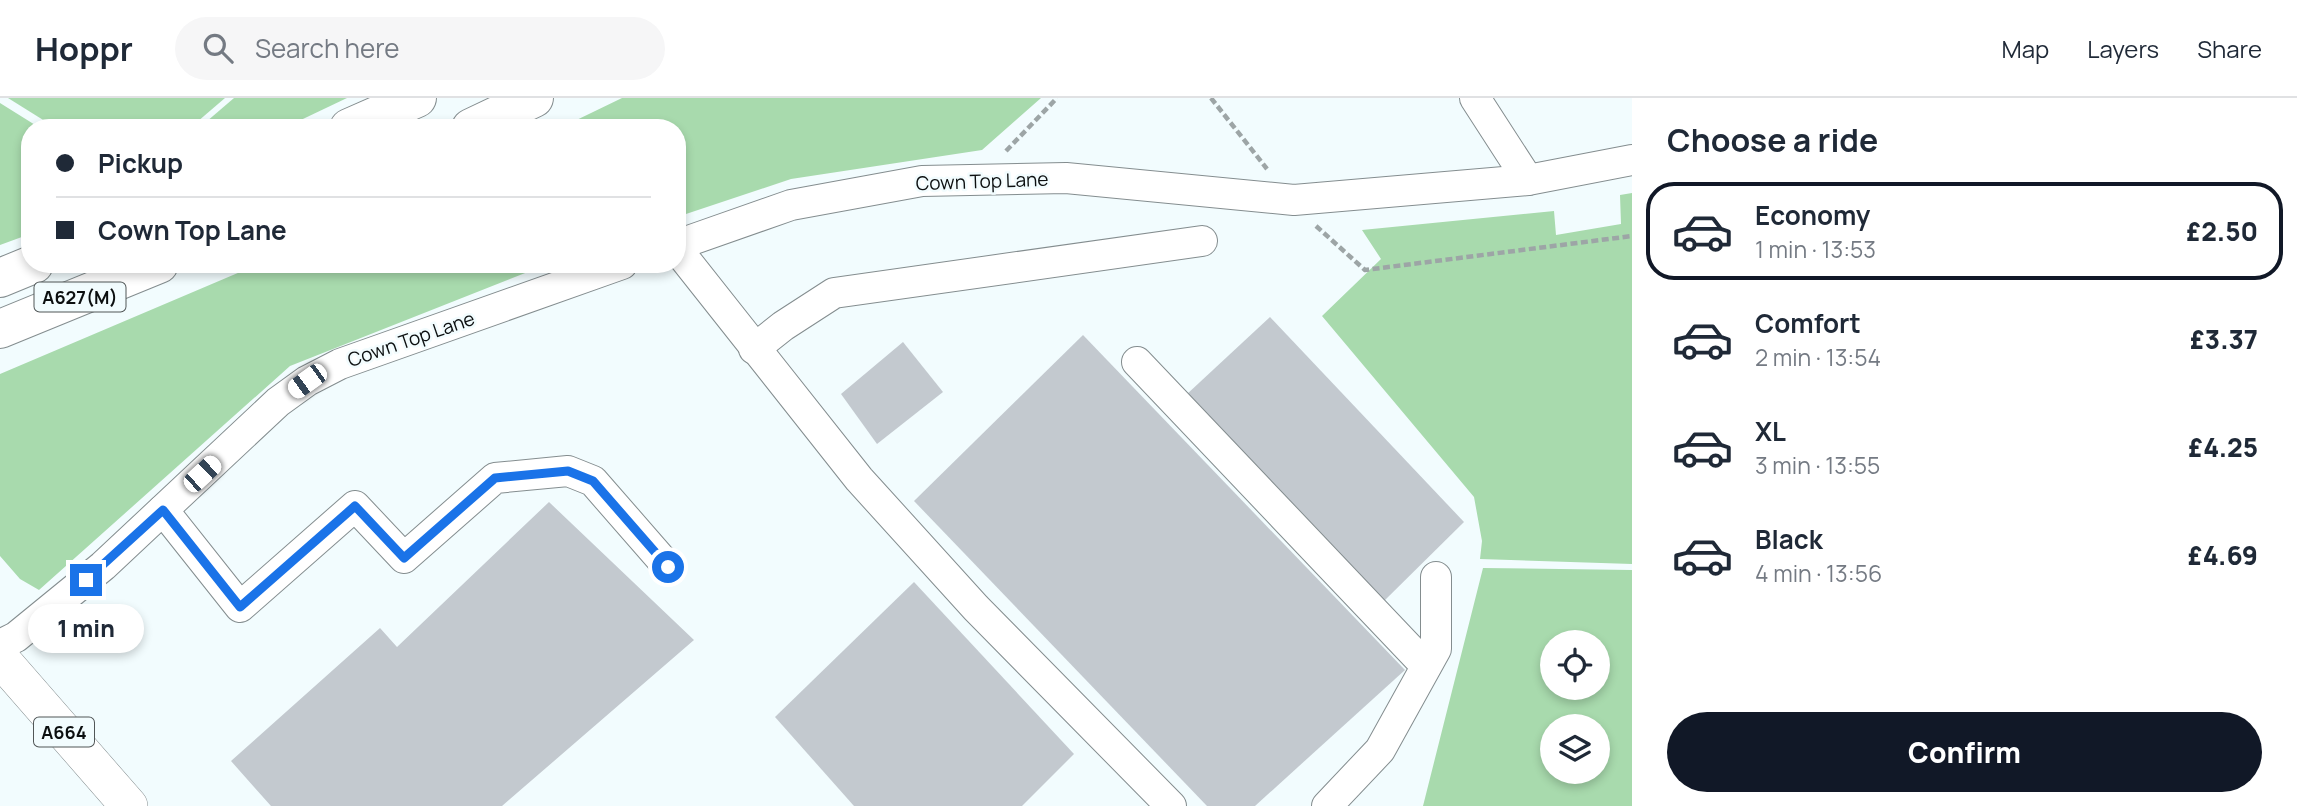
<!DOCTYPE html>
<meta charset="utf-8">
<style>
body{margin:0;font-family:Manrope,sans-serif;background:#f6f6f7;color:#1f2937;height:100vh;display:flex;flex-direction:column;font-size:26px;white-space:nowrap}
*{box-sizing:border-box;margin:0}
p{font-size:23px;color:#747a83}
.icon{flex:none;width:38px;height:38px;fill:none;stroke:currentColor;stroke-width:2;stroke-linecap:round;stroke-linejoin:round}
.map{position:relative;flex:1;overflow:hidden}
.details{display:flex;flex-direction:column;background:#fff;width:665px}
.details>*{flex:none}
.banner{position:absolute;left:21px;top:21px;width:665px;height:154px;border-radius:28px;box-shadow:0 4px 10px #0003;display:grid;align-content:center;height:154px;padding:0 35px;background:#fff}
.buttons{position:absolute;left:1540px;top:532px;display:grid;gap:14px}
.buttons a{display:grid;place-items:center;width:70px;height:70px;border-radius:50%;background:#fff;box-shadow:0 4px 10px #0003;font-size:35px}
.end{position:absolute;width:32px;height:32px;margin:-16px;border:9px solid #1a73e8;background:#fff;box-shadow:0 0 0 4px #fff}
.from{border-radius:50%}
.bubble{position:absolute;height:49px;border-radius:24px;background:#fff;box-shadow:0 4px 10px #0003;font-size:23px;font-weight:800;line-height:49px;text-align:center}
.car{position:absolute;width:21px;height:42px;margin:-21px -10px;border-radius:9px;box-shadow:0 0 5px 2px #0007;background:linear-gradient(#fff 24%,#345 0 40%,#fff 0 76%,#345 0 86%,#fff 0)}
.banner b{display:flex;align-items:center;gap:24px;height:66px;font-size:26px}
.banner b+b{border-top:2px solid #e0e1e3}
.banner i{width:18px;height:18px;background:#1f2937}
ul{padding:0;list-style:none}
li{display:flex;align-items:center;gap:21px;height:98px;margin:0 14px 10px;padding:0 21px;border:4px solid transparent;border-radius:28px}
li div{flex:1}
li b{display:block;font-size:26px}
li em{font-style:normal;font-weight:800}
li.on{border-color:#111827}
li>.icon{width:63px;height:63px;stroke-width:1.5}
h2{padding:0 35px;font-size:32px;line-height:84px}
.action{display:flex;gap:14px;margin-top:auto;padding:14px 35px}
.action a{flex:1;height:80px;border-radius:42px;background:#111827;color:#fff;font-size:28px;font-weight:800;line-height:80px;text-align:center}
header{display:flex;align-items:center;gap:42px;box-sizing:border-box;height:98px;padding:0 35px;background:#fff;border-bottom:2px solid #e0e1e3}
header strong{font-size:33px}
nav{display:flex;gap:38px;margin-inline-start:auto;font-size:24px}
.search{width:490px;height:63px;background:#f6f6f7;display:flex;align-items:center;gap:18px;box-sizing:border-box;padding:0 24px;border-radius:38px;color:#747a83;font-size:26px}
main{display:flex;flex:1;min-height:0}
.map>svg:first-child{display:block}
.green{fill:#a8daad;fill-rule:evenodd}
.building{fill:#c3c9cf}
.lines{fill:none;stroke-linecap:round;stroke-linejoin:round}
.minor-casing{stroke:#848d8f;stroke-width:32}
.major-casing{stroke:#848d8f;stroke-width:38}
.highway-casing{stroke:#848d8f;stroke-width:40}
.path{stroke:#9da5a6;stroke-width:4.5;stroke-dasharray:7 3.5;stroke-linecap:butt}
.minor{stroke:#fff;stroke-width:30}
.major{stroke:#fff;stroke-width:37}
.highway{stroke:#fff;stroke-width:38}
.route{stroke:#1a73e8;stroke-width:9}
.labels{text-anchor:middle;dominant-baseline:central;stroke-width:5;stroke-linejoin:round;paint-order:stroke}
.shield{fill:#f2fcfe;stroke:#515657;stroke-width:2}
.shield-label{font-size:18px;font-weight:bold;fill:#0c0f10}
.street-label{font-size:19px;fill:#0c0f10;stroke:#f2fcfe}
</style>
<header>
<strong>Hoppr</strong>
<div class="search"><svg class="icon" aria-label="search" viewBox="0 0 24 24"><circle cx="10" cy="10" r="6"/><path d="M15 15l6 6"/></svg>Search here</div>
<nav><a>Map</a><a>Layers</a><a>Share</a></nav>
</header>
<main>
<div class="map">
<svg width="1632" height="708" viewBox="0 0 1632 708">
<rect width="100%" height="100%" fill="#f2fcfe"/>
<g class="green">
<polygon points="8,0 225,0 190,30 56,30"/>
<polygon points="234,0 347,0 284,30 199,30"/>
<polygon points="622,0 1041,0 982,52 791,81 677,119 677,30 560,30"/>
<polygon points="0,5 40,30 30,30 30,136 0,147"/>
<polygon points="1632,95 1632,466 1480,461 1482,443 1474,399 1322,218 1381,161 1362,132 1554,113 1556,137 1621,126 1620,97"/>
<polygon points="259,166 548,166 290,268 39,492 20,481 0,458 0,276"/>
<path d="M 1483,470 L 1632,472 L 1632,708 L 1423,708 ZM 1552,544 L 1598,544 L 1598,590 L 1552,590 ZM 1552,628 L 1598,628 L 1598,674 L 1552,674 Z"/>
</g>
<g class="building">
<polygon points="1270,219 1464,424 1382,505 1186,297"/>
<polygon points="1083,237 1405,572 1255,708 1207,708 914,403"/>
<polygon points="903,244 943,294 877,346 841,296"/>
<polygon points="549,404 694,542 502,708 271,708 231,663 380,530 397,549"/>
<polygon points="914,484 1074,656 1022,708 854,708 775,619"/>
</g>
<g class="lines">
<g class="minor-casing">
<g id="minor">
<polyline points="1475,0 1528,82"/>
<polyline points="677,147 791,107 922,83 1066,80 1294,102 1528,82 1632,62"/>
<polyline points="677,151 859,381 976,510 1171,708"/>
<polyline points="754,251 783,228 834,195 1202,143"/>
<polyline points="1137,264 1426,568"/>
<polyline points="163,412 240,509 355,408 404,460 495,380 568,373 593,383 668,469"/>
<polyline points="0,547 16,539 103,468 278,304 307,283 340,266 622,166"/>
<polyline points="1327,708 1380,652 1436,551 1436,479"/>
</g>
</g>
<g class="major-casing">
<polyline id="major" points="0,560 129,708"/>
</g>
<g class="highway-casing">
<g id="highway">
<polyline points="349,30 417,0"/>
<polyline points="471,30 534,0"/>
<polyline points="0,180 34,166"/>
<polyline points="0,231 159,166"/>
</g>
</g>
<g class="path">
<polyline points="1211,0 1267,71"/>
<polyline points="1006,53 1057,0"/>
<polyline points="1316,128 1365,172 1632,138"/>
</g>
<use href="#minor" class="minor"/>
<use href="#major" class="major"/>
<use href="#highway" class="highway"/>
</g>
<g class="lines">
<polyline class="route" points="86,482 163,412 240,509 355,408 404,460 495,380 568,373 593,383 668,469"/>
</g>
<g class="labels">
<g class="shield">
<rect x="34.5" y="184.5" width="91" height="29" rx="5"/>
<rect x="34" y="619.5" width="60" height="29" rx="5"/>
</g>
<g class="shield-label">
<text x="80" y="199">A627(M)</text>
<text x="64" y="634">A664</text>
</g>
<g class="street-label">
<text transform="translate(982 83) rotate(-2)">Cown Top Lane</text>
<text transform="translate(411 241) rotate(-19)">Cown Top Lane</text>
</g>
</g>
</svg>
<div class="buttons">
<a><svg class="icon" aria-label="locate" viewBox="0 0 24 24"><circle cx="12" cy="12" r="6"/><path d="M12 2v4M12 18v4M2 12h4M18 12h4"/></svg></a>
<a><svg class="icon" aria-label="layers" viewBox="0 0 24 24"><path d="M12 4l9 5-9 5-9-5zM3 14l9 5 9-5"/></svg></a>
</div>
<i class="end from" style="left:668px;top:469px"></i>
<i class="end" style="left:86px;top:482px"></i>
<div class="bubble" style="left:28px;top:506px;width:116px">1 min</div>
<i class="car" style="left:307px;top:283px;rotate:234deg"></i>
<i class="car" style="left:202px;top:376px;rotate:47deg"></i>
<div class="banner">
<b><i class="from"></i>Pickup</b>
<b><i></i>Cown Top Lane</b>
</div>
</div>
<section class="details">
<h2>Choose a ride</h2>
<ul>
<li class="on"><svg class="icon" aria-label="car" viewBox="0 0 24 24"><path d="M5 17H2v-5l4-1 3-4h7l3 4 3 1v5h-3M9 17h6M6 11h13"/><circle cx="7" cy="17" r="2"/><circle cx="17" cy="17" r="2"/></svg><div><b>Economy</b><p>1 min · 13:53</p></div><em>£2.50</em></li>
<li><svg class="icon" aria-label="car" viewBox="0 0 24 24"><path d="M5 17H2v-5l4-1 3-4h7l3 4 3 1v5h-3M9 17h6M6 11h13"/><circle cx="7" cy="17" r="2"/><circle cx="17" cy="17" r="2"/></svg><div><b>Comfort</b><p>2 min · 13:54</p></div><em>£3.37</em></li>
<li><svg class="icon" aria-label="car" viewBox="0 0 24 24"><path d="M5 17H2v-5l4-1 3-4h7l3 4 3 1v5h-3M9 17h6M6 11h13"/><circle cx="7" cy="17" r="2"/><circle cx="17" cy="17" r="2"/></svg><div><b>XL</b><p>3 min · 13:55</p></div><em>£4.25</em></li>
<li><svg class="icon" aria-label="car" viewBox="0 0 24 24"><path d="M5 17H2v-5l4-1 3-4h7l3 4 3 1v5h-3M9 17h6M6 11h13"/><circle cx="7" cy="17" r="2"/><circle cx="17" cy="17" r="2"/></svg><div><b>Black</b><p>4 min · 13:56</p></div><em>£4.69</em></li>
</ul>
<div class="action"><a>Confirm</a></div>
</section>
</main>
